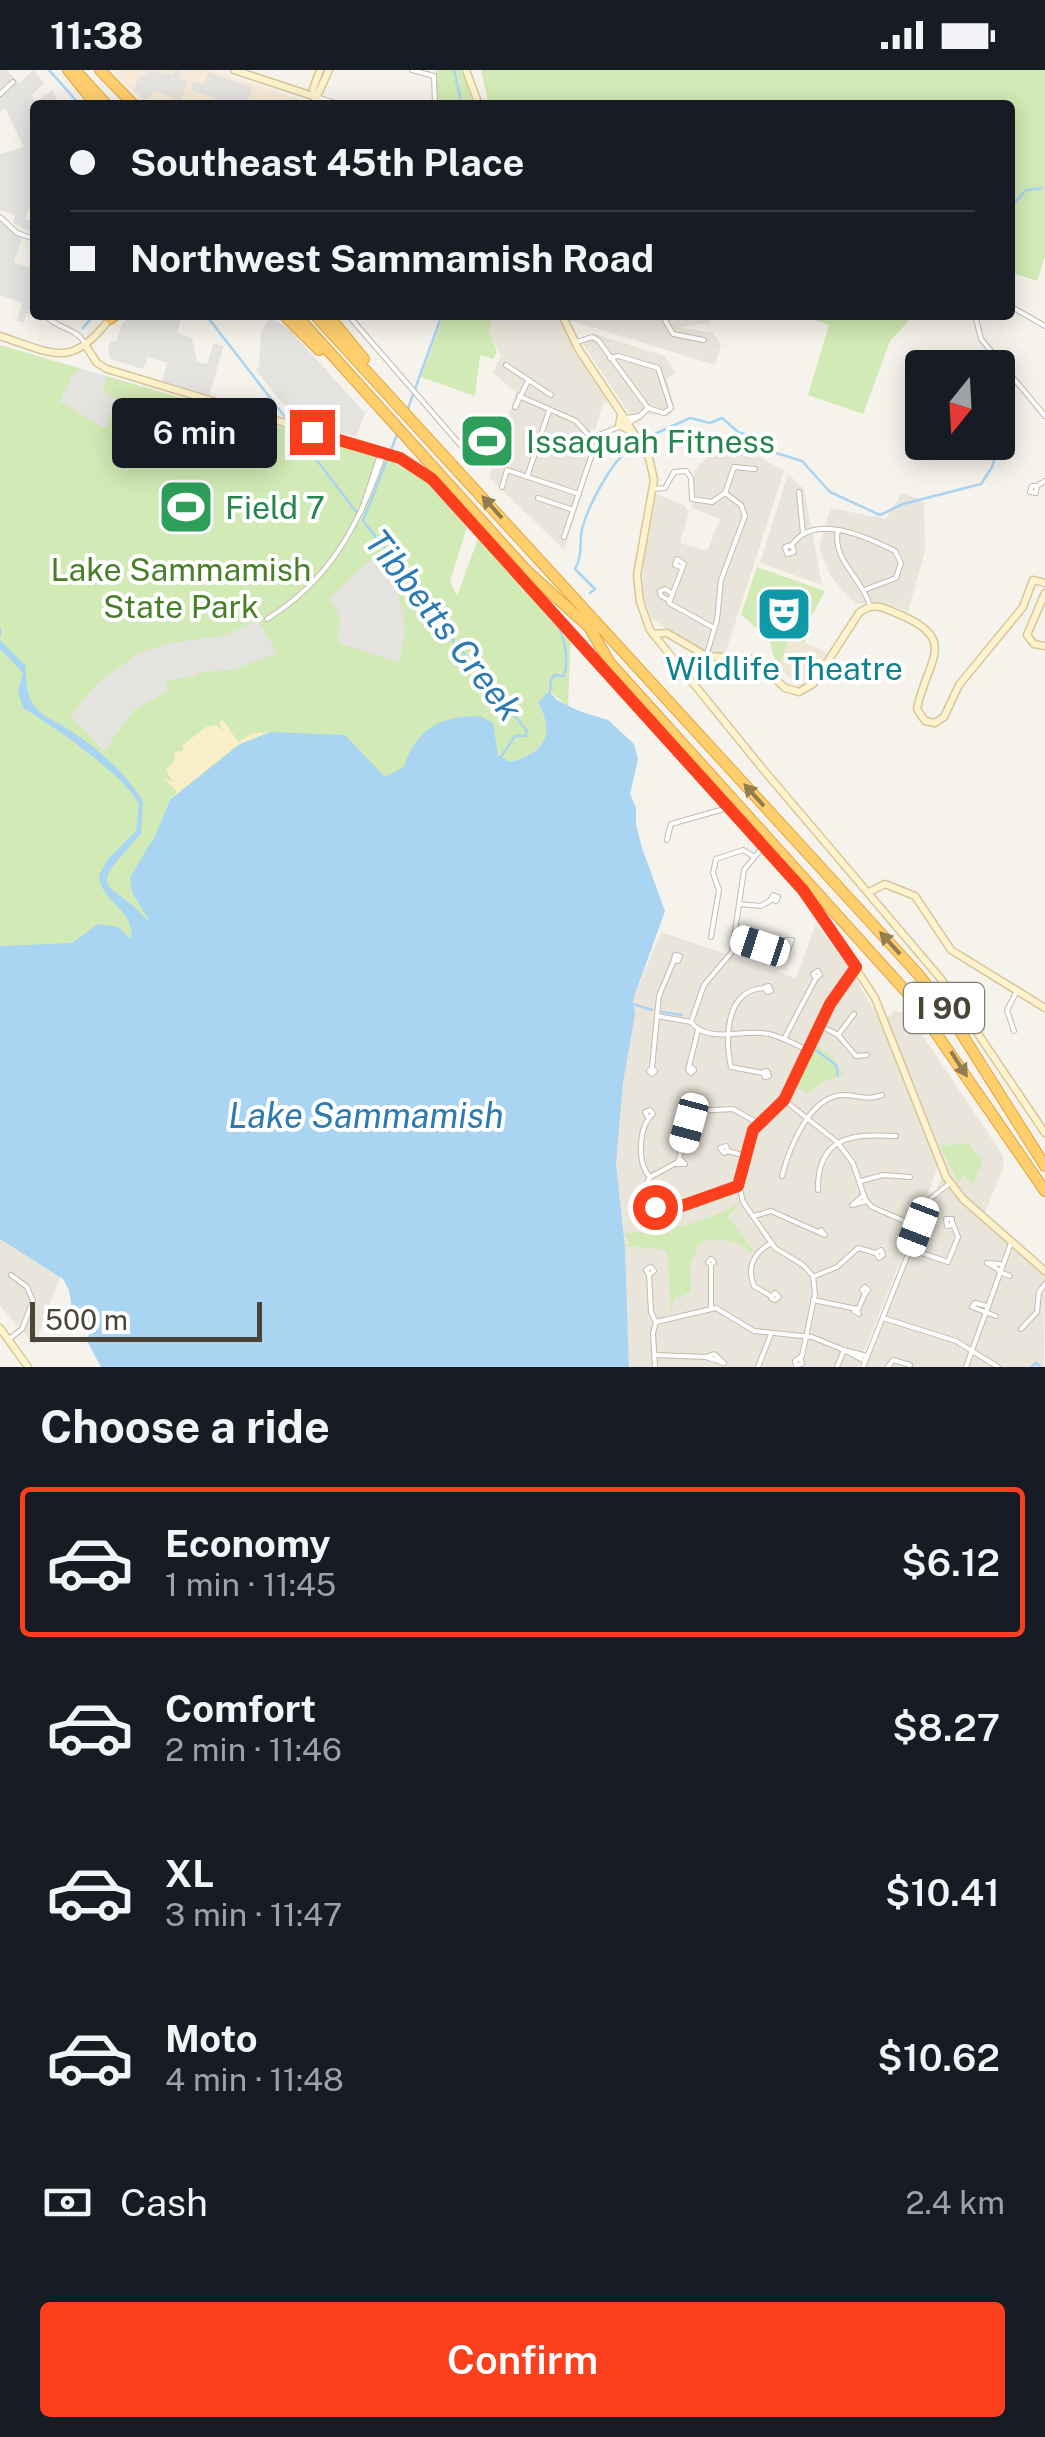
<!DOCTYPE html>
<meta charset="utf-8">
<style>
body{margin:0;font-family:"Public Sans",sans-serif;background:#242831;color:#f1f3f6;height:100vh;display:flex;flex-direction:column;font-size:38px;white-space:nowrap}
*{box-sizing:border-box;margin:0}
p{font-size:32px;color:#9ea1a6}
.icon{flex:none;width:55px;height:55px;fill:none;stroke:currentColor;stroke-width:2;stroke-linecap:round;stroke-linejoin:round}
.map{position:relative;height:1297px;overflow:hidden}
.panel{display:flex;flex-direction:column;background:#171b24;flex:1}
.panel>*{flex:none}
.banner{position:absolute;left:30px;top:30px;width:985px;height:220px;border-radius:10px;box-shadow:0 5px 25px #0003;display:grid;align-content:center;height:220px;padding:0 40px;background:#171b24}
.needle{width:65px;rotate:198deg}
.buttons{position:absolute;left:905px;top:280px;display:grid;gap:20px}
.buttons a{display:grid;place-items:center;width:110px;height:110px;border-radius:10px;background:#171b24;box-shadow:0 5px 25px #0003;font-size:50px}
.scale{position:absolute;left:30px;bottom:25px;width:232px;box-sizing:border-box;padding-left:10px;border:5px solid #4b4439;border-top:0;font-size:28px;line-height:35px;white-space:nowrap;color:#4b4439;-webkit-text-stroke:8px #fff;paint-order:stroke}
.end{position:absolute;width:45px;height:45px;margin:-22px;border:12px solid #fc3f1d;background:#fff;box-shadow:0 0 0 5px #fff}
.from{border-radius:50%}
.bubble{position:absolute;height:70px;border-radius:10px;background:#171b24;box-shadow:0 5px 25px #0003;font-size:32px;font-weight:600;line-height:70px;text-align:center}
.car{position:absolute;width:30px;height:60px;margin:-30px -15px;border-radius:12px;box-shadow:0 0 8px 2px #0007;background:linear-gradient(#fff 24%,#345 0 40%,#fff 0 76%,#345 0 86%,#fff 0)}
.banner b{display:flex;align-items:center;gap:35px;height:95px;font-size:38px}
.banner b+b{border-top:2px solid #363941}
.banner i{width:25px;height:25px;background:#f1f3f6}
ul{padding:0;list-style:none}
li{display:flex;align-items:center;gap:30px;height:150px;margin:0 20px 15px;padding:0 20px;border:5px solid transparent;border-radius:10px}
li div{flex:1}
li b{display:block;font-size:38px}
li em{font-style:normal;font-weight:600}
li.current{border-color:#fc3f1d}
li>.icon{width:90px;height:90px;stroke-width:1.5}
h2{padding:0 40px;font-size:45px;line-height:120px}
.pay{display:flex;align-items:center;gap:25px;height:110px;padding:0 40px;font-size:38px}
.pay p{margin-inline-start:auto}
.cta{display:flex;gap:20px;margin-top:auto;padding:20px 40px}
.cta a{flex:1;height:115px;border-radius:10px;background:#fc3f1d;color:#fff;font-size:40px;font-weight:600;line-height:115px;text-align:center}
.status{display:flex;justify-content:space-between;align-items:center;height:70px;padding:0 50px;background:#171b24;direction:ltr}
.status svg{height:28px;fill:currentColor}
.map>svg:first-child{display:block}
.residential{fill:#eae5da}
.commercial{fill:#f7ead8}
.education{fill:#efe8d6}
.green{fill:#d2eab5}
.sand{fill:#f9efc9}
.parking{fill:#e5e3e0}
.water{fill:#a9d4f2}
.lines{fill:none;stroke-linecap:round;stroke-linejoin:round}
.stream{stroke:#a9d4f2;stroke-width:2.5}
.street-casing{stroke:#c2bbae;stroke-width:6}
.secondary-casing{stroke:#d6c79b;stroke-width:9}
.highway-casing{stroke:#e0a43c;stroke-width:12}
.street{stroke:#fff;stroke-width:4}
.secondary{stroke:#fff3cd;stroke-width:6}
.highway{stroke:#ffcf6e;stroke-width:10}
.oneway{fill:#937c4e}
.route{stroke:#fc3f1d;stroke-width:12}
.labels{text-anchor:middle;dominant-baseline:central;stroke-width:8;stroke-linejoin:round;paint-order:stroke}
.shield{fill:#fff;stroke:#817c74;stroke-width:2.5}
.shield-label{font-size:30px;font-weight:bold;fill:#4b4439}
.leisure-label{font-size:32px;fill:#27864d;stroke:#fff;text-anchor:start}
.park-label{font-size:32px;fill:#4a7f2a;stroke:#fff}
.culture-label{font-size:32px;fill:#0d838f;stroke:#fff}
.water-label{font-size:35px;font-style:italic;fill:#2e7ab2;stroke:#fff}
</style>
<div class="status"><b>11:38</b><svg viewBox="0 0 49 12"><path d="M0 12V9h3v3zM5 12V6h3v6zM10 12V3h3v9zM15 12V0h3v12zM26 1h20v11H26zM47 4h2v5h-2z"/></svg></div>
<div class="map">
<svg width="1045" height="1297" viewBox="0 0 1045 1297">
<rect width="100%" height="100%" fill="#f6f3ec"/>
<g class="residential">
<polygon points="495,245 556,245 608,333 603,334 595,360 590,358 596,373 593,389 564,480 489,407 516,322 493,303 501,286 487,260"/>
<polygon points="568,245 712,245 709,253 678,257 713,263 721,275 715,295 569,250"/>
<polygon points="595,264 665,286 675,303 667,309 675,339 668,346 647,344 637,355 580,270"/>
<polygon points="732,371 784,401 725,584 700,581 651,548 643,526 642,486 657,424 685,436 689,442 680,473 707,481 720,449 692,438 694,401 719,375"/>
<polygon points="788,404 804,419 822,515 760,493"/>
<polygon points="902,423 924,431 925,481 908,541 878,532 855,534 831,507 819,478 830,438 886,449"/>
<polygon points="816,854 849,898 881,952 938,1097 858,1297 629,1297 625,1177 616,1094 623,1013 635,945 633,930 648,893 661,862 796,908"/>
<polygon points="895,941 908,944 1002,1084 1004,1095 985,1143 964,1127 946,1102 891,960 887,947"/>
<polygon points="942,1106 963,1132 1045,1205 1044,1297 866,1297"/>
<polygon points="0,1169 60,1207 35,1275 0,1236"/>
</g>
<polygon class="commercial" points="112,0 212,0 299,29 296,35 146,35"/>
<polygon class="education" points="790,566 830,584 811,614 801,620 777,594"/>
<g class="green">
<polygon points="436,0 462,0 474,35 435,35"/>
<polygon points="481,0 1045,0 1045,187 1037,211 1010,202 1010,35 489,35"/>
<polygon points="444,245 495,245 488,260 497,282 493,289 480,285 475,326 421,307"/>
<polygon points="800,245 914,245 890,271 863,344 808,325 829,255"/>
<path d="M 0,275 L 383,387 L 412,402 L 414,399 L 421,402 L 467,457 L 450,511 L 457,526 L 479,466 L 571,565 L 568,636 L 549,621 L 538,632 C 555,665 546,682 510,692 L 498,685 L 495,672 L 182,877 L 0,896 Z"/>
<polygon points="757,497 825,521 803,563 808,566 804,573 790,566 780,592 776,593 769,570 741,544"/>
<polygon points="818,976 832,987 844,1005 829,1009 807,1023 794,1016 811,977"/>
<polygon points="968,1073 983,1091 973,1114 964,1105 958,1112 940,1076"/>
<path d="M 740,1133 L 728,1147 L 754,1181 L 751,1183 C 739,1170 715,1165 699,1174 L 690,1195 L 691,1222 L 674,1229 L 671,1243 L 667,1180 L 625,1176 L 630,1173 L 624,1163 C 666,1162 704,1153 740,1133 Z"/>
</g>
<polygon class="sand" points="223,650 238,672 254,663 269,662 235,677 174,726 156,753 177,721 163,708 173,712 166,700 175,690 174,682 183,681 183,675 206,657 216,655 224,662 219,653"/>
<g class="parking">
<polygon points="0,0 7,0 19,13 34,0 44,13 31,26 37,32 52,20 57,28 48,35 35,35 35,121 25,149 35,153 35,164 13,153 15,145 0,140 0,84 24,77 5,39 0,42"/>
<polygon points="152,0 173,5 175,0 182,0 179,8 188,11 180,31 153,20 150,28 144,29 134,20 138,8"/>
<polygon points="208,2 252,17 247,35 234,35 191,20 193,11 204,14"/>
<polygon points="0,151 22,169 14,192 35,200 35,245 27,243 23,253 17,251 22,233 0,225"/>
<polygon points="132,245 182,245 177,263 192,268 197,292 207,294 214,273 224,276 209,325 162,311 167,293 148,287 143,299 110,289 108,276 112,271 116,271 122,254"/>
<polygon points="270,248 287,257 365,343 356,367 295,349 256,300 259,297 261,262"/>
<polygon points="83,299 107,307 103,320 116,329 107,356 103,358 60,331 74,303"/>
<polygon points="376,485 391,507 403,539 405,563 399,592 338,573 340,548 330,530 331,526"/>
<polygon points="258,551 277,583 232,600 198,602 198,605 166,611 168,621 134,640 104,681 71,646 97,613 139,583 169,573 223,566"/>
</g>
<path class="water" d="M 0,570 L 26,596 C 24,649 49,643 83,669 C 103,684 129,707 143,731 L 141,764 C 81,828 111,806 151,854 L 132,822 L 130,807 L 155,766 L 170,730 L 240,674 L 271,662 L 345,665 L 385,707 L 404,697 C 416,661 437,646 480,646 L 493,653 L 498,685 L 510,692 C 546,682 555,665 538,632 L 549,621 L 557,630 L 579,641 L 608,650 L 634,674 L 638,689 L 630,724 L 636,738 L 636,755 L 642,778 L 665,841 L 633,930 L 635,945 L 623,1013 L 616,1094 L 625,1177 L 629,1297 L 101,1297 L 86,1269 L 89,1265 L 72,1238 L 69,1220 L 63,1209 L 0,1169 L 0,876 L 72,873 L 98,854 L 118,857 L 131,869 C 136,840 100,832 99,805 L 108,789 L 136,761 L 139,734 C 125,705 50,654 23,638 L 18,621 L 23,603 L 0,579 Z"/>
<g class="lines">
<g class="stream">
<polyline points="49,0 80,35"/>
<polyline points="454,0 462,35"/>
<polyline points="1010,138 1026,120 1042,118"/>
<polyline points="206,245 285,347"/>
<polyline points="83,258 94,245"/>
<polyline points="407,341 442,245"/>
<polyline points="398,362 363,451 428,533 443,542 439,552 453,568 455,581 462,581 527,661 526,666 515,666 501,687"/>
<polyline points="297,364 357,443"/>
<polyline points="648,367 690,348 710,353 722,348 738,362 762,369 776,383 802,391 830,422 880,445 903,434 981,414 992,397 1003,362"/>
<path d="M 590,523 L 595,519 L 575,499 C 583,485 579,474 582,459 C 589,433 612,391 633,375"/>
<polyline points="0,559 0,566"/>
<path d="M 550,621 L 551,609 L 555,605 L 564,606 C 569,589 565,568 557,554"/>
<polyline points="630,933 652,940"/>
<polyline points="662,942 682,945"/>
<polyline points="813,978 836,995 838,1006"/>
<polyline points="1031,1297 1036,1293 1040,1297"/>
</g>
<g class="street-casing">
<g id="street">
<polyline points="412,0 434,6 435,35"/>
<polyline points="0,24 13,12"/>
<polyline points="316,27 342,35"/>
<polyline points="0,147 17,163 35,169"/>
<polyline points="1010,236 1045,256"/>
<path d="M 46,245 C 56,259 75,257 85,273"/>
<polyline points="348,245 469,385"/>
<polyline points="625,245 625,246"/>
<polyline points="662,245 673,264 704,270"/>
<polyline points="975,245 981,269 1045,346"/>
<polyline points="577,272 592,267 598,270 648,338 640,346"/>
<polyline points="610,288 618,286 658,298 671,338 664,343 648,338"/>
<polyline points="506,295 551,325"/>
<polyline points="519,326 576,351 591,368"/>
<polyline points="515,337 528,311"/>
<polyline points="626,348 640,346 628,353"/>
<polyline points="591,368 619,357"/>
<polyline points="527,407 549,341"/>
<polyline points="1037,416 1032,416 1030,422 1036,423 1037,416 1045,411"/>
<polyline points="502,417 507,400 579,424"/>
<polyline points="654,419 665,418 674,402 686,401 691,408 692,429 712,432 725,423 734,397 755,399"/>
<polyline points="799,422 803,463"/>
<polyline points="538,428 573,440"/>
<polyline points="361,442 381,382"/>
<path d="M 838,460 C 831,489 863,509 870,536"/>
<polyline points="564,467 591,387 591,368"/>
<path d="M 792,475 L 785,477 L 787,484 L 794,482 L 792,475 C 814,442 867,467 895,481 L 901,493 L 896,508 L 864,520"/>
<polyline points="681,497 675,495 677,489 684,494 669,533 714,558"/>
<polyline points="669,530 661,526 660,521 665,519 673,524"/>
<path d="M 267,549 C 332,509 360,452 384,383"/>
<polyline points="707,583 717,550 721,510 745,446 741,435 725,423"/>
<polyline points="669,760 667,770 671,754 724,739"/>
<polygon points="773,825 778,827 776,831 771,829"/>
<polyline points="740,834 761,836 771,830"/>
<polyline points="711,867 719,820 713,803 716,789 743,780 753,786"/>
<polyline points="736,868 781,883 786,884 792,870 786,870 781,883"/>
<polygon points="675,885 680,886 678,891 674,890"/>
<polygon points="818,901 820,905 816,908 813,904"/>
<polygon points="769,916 771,921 767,922 765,917"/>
<path d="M 657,946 L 691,952 C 708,975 745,958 769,964 C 782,967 795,974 807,980"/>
<polyline points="691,952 704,915 732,882 744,800 763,777"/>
<polyline points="819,955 838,965 856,986 867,985"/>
<polyline points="1014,961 1007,940 1017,921"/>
<polyline points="838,965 854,944"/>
<polyline points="784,969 816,908"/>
<polyline points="691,997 694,1000 691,1003 688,1000 698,960"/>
<polyline points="652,998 649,1001 652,1004 655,1001 652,998 659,926 674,890"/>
<polygon points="767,1001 769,1006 765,1007 763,1002"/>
<path d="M 763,1003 L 731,997 C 725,968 725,919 765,918"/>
<polyline points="784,1030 837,1072 853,1093 865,1129 872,1137 918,1157"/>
<path d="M 648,1047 L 645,1042 L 650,1040 L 653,1044 C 639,1056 636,1092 650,1107"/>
<polyline points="728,1081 726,1076 720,1078 724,1083 728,1081 745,1086"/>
<polyline points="676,1094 685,1094 679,1088"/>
<path d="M 782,1106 C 789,1079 809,1026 843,1025 C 857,1025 869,1031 882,1025"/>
<polyline points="650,1107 678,1092 690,1050 696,1041 733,1039 758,1053"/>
<polyline points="650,1107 645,1116 647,1130 666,1140 738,1116"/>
<polyline points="861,1111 883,1105 910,1107"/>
<path d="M 818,1120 C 817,1065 854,1064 896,1066"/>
<polyline points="864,1125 852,1135 867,1131"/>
<polyline points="754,1146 771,1141 825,1165 821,1160"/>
<polygon points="952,1149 952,1155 947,1156 946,1149"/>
<path d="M 771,1173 C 754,1183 746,1196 754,1216 L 771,1226"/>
<polyline points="910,1179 948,1192 958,1167 953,1154"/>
<polygon points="711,1189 714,1192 711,1195 708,1192"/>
<polygon points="651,1197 654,1201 649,1205 646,1200"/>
<polyline points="999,1200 987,1193 1000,1194"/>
<polyline points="999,1202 1010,1206"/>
<polyline points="649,1205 651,1242 656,1252 653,1263 655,1297"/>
<polyline points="815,1206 837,1197 858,1178 876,1183 879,1188 883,1185 881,1180 876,1183"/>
<polygon points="865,1217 868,1220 865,1224 862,1220"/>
<polygon points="775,1223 779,1227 775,1230 771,1228"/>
<polyline points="813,1230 857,1239 859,1244 854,1241"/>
<polyline points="987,1236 975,1233 972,1237 996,1246"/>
<polyline points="711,1237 711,1195"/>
<polyline points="858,1240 865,1224"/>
<polyline points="883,1248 956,1271 998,1297"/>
<polyline points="656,1252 716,1238 754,1261 812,1267 844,1280 837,1297"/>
<polyline points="1021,1259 1037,1242 1039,1222 1045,1214"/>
<polyline points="9,1269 22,1259 33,1231 27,1217 11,1205"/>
<polyline points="655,1285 706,1287 724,1293 714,1284 706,1287"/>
<polyline points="801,1290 802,1294 796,1295 795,1291 802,1286 815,1224 813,1206 803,1195 775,1178 743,1132 738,1111 753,1060 784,1030 841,913 856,897"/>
<polyline points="865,1291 844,1280 867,1286"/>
<polyline points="758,1297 771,1264"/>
<polyline points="863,1297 930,1129 950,1113"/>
<polyline points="888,1297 893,1290 910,1295"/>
<polyline points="966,1297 1011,1173"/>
</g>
</g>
<g class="secondary-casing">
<g id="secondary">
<polyline points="234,0 316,27"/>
<polyline points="466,0 479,35"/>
<polyline points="315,25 313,19 320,0"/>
<polyline points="313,35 329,0"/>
<polyline points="562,245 579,280 623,346"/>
<path d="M 0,266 C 57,285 71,299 112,246"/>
<polyline points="86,276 97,293 107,299 397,387 432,409 815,836 875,928 946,1107 963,1129 1045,1201"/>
<polyline points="628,354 649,388 654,410 637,505 640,532 650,560 762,698 941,909 1045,1063"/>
<polyline points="624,357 628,351 621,346 619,355 631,361"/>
<polyline points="1045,523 1027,565 1034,574 1045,576"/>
<path d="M 653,564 L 667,563 L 706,586 L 753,589 L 785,618 L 799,622 L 813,614 L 859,543 C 872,532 882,537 896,543 C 961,569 927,589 917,639 L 925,651 L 935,653 L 944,647 L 959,615 L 1023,537 L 1033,510 L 1045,513"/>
<polyline points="869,822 885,814 915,826 951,880 1045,938"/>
<polyline points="0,1258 28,1297"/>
</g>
</g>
<g class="highway-casing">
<g id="highway">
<polyline points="68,0 96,35"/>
<polyline points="75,0 107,35"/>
<polyline points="100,0 134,35"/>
<polyline points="284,245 319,280"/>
<polyline points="296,245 527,501 589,557 610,593 911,927 1045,1121"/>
<polyline points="315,245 918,904 951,947 1045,1096"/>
<polyline points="328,245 364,289"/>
<polyline points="110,249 115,245"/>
</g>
</g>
<use href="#street" class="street"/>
<use href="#secondary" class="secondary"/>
<use href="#highway" class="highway"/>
</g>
<defs><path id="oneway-solid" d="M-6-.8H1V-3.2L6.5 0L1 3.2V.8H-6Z" transform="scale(2.5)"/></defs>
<g class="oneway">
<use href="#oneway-solid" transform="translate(492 437) rotate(-132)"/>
<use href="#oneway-solid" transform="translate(754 725) rotate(-132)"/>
<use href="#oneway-solid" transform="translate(890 873) rotate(-132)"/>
<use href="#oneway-solid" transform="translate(959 994) rotate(57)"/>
</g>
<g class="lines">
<polyline class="route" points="312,362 400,388 432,409 803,820 856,897 830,934 784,1030 753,1060 738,1116 676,1138 655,1137"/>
</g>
<defs>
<g id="stadium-square" transform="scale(2.875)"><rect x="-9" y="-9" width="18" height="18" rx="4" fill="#2e9e5b" stroke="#fff"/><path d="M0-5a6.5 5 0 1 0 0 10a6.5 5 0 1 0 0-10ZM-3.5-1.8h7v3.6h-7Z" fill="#fff"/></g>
<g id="theatre-square" transform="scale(2.875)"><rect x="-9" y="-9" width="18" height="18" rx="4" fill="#0f9aa8" stroke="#fff"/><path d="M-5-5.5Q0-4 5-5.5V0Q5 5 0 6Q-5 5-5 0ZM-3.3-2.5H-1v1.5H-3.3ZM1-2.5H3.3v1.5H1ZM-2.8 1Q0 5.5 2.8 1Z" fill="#fff"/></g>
</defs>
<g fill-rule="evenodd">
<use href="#stadium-square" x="487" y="371"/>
<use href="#stadium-square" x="186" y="437"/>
<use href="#theatre-square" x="784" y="544"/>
</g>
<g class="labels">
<rect class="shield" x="904" y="913" width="80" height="50" rx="8"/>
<g class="shield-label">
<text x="944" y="938">I 90</text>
</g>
<g class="leisure-label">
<text x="526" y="371">Issaquah Fitness</text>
<text x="225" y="437">Field 7</text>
</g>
<g class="park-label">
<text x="181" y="499">Lake Sammamish<tspan x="181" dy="37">State Park</tspan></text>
</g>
<g class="culture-label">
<text x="784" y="598">Wildlife Theatre</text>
</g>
<g class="water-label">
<text transform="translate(444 555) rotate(52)">Tibbetts Creek</text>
<text x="366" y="1045">Lake Sammamish</text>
</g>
</g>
</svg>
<div class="buttons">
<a><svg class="needle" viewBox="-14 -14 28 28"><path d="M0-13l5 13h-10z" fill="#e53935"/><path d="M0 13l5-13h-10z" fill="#9ea1a6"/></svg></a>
</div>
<div class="scale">500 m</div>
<i class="end from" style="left:655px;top:1137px"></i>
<i class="end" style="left:312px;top:362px"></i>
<div class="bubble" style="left:112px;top:328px;width:165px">6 min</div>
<i class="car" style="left:760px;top:876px;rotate:288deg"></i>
<i class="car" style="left:689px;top:1053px;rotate:195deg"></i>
<i class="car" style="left:918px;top:1157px;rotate:201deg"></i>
<div class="banner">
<b><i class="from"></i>Southeast 45th Place</b>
<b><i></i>Northwest Sammamish Road</b>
</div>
</div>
<section class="panel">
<h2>Choose a ride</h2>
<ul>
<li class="current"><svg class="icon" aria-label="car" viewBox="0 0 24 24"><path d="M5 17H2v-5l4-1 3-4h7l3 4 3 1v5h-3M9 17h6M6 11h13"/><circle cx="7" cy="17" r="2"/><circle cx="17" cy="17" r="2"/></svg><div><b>Economy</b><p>1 min · 11:45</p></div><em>$6.12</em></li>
<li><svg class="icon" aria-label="car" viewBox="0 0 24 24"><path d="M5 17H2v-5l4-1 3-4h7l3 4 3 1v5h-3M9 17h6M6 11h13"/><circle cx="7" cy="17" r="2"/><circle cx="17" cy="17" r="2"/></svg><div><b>Comfort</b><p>2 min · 11:46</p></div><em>$8.27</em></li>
<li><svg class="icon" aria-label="car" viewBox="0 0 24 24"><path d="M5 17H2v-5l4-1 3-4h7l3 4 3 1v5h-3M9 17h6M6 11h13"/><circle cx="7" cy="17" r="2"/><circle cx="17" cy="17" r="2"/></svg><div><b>XL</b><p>3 min · 11:47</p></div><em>$10.41</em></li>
<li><svg class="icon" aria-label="car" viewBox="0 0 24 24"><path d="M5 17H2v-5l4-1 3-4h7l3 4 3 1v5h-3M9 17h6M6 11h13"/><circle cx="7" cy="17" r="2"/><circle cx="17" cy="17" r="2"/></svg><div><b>Moto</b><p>4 min · 11:48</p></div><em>$10.62</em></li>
</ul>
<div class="pay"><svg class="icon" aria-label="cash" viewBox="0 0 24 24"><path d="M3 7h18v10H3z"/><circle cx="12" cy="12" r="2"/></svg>Cash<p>2.4 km</p></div>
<div class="cta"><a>Confirm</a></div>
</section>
